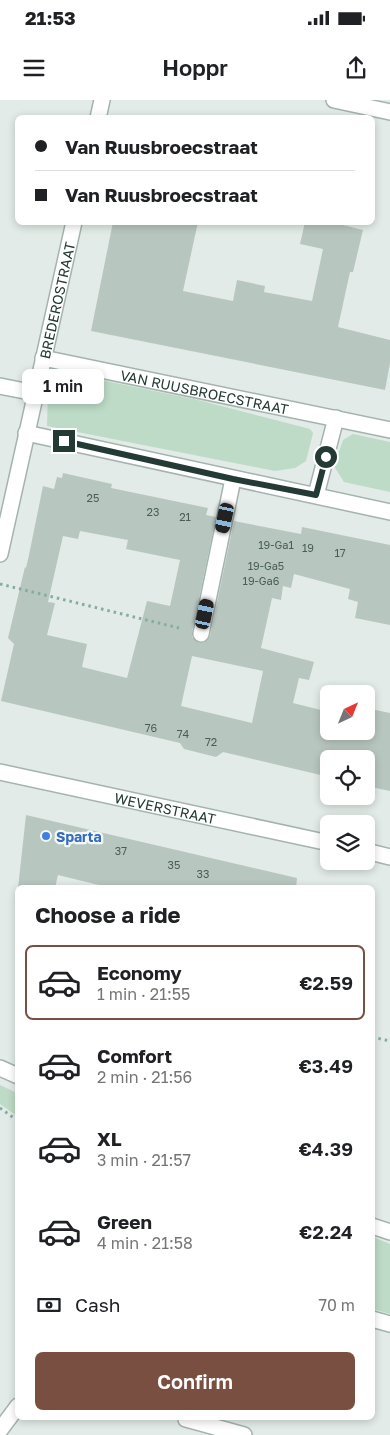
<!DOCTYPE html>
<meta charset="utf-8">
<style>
body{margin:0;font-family:"Golos Text",sans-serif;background:#f6f6f6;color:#202124;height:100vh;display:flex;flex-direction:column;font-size:19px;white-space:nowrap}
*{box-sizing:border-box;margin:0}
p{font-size:16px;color:#757577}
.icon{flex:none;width:28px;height:28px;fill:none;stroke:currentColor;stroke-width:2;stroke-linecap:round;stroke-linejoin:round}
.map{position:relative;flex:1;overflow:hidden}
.side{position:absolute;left:15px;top:785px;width:360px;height:535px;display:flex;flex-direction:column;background:#fff;border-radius:8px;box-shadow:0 2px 8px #0003}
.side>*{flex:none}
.guide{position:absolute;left:15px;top:15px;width:360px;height:110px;border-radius:8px;box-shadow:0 2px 8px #0003;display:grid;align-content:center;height:110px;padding:0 20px;background:#fff}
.needle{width:32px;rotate:43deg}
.fabs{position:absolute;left:320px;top:585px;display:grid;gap:10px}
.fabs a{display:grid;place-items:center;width:55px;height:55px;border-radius:8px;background:#fff;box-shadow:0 2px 8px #0003;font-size:25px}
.end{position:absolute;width:22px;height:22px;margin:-11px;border:6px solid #243b35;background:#fff;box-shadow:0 0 0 2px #fff}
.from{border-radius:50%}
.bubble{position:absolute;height:35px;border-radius:8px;background:#fff;box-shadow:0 2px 8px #0003;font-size:16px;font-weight:600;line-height:35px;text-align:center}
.car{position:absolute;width:15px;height:30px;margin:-15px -8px;border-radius:6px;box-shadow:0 0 4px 1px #0007;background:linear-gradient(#222 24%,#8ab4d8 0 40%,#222 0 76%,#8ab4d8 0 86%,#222 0)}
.guide b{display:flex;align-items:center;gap:18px;height:48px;font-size:19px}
.guide b+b{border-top:1px solid #e0e0e0}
.guide i{width:12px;height:12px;background:#202124}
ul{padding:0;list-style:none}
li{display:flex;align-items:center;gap:15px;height:75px;margin:0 10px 8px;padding:0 10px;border:2px solid transparent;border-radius:8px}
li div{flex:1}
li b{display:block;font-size:19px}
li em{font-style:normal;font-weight:600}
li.selected{border-color:#794f41}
li>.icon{width:45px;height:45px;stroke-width:1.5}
h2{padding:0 20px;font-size:22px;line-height:60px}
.pay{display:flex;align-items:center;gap:12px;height:55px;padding:0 20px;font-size:19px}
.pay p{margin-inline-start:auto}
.primary-button{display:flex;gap:10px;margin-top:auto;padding:10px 20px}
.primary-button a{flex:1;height:58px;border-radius:8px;background:#794f41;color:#fff;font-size:20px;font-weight:600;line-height:58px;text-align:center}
.status{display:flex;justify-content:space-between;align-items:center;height:35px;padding:0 25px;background:#fff;direction:ltr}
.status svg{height:14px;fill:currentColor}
header{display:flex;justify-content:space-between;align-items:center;height:65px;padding:0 20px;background:#fff;font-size:22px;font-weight:600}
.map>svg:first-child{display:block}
.green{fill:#bddbc6}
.building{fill:#b8c6c0;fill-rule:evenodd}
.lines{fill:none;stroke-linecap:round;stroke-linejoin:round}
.minor-casing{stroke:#a5b3ae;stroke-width:18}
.path{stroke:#85aca1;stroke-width:3;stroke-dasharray:2.5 4;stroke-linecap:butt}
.minor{stroke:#fff;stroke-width:15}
.route{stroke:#243b35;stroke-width:6}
.shop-dot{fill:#3f7fe0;stroke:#f2f8f5;stroke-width:2}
.labels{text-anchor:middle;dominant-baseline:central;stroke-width:4.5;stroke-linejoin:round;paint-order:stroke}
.number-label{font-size:11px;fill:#495e58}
.street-label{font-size:14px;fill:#243b35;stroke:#f2f8f5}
.shop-label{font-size:14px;font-weight:bold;fill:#366cbe;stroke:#f2f8f5;text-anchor:start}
</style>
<div class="status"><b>21:53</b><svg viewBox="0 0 49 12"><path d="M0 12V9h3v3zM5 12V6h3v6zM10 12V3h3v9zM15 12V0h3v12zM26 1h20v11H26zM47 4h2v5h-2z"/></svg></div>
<header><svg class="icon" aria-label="menu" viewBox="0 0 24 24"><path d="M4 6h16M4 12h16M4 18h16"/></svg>Hoppr<svg class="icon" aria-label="share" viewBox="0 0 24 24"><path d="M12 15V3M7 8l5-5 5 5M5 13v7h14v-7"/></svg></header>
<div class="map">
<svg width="390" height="1335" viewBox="0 0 390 1335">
<rect width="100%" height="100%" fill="#e2ebe7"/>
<g class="green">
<polygon points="62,272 198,300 310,329 313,333 306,361 295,368 275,371 47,326 48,292"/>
<polygon points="353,334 390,342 390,392 344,382 334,366 343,340"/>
<polygon points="0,985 17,993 17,1016 0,1004"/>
<polygon points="373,1137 390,1144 390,1214 373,1209"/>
</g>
<g class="building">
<polygon points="113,122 198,122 183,191 233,201 237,180 265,186 264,192 312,201 323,149 300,144 305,122 331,122 363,130 353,172 350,172 338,227 390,240 390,263 385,290 91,231"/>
<path d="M 63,373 L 112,384 L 111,388 L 208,408 L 206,415 L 216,417 L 192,532 L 192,537 L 199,543 L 204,543 L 210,536 L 234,421 L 301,434 L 302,427 L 390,445 L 390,525 L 355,518 L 358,502 L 348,499 L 350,489 L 294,474 L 291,488 L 283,486 L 281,500 L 272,498 L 261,548 L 314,562 L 309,580 L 299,578 L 293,603 L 329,612 L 329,631 L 366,631 L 366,608 L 390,613 L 390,691 L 366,686 L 366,659 L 329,659 L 329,677 L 223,652 L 216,657 L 184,649 L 180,643 L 1,601 L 14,544 L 8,538 L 25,467 L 26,468 L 29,455 L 43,386 L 54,389 L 57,377 L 62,378 ZM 80,431 L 128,440 L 126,449 L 180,460 L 170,506 L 147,501 L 127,578 L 82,567 L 87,544 L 47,535 L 55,503 L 48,502 L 63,436 L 78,439 ZM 192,556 L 263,571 L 252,623 L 181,606 Z"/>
<polygon points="26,715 297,778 296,788 111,788 58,775 55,788 18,788"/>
</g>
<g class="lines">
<g class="minor-casing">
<g id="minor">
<polyline points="334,0 390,12"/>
<polyline points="98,18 102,0"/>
<path id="s1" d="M 43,258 L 390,330"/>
<polyline points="0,286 35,293"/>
<polyline points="26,333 390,412"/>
<polyline points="316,395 336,318"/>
<path id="s2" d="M 0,454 L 74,122"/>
<polyline points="201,534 233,379"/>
<path id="s3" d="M 0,672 L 329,743"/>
<polyline points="366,751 390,757"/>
<polyline points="0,968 18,976"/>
<polyline points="372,1126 390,1132"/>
<polyline points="372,1219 390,1224"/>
<polyline points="186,1318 186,1319 244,1335"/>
<polyline points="0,1330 18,1306"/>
</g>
</g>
<g class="path">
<polyline points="0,484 179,528"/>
<polyline points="372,937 390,941"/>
<polyline points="0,1008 18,1021"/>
</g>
<use href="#minor" class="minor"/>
</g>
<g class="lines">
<polyline class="route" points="64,341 233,379 316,395 326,357"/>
</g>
<circle class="shop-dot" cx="46" cy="736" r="5"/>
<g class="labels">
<g class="number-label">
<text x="93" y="397">25</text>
<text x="153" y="411">23</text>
<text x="185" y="416">21</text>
<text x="276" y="444">19-Ga1</text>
<text x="308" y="447">19</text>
<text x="340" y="452">17</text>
<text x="266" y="465">19-Ga5</text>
<text x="261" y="480">19-Ga6</text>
<text x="151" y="627">76</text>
<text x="183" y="633">74</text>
<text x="211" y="641">72</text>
<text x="121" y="750">37</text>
<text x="174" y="764">35</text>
<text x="203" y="773">33</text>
</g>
<g class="street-label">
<text stroke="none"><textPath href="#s2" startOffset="260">BREDEROSTRAAT</textPath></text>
<text stroke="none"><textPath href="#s1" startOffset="165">VAN RUUSBROECSTRAAT</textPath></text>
<text stroke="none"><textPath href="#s3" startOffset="169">WEVERSTRAAT</textPath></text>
</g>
<g class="shop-label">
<text x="56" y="736">Sparta</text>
</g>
</g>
</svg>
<div class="fabs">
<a><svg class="needle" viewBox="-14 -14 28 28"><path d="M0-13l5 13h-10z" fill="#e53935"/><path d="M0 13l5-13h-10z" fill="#757577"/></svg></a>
<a><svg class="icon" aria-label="locate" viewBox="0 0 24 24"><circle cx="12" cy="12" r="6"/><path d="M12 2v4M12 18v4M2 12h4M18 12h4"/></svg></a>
<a><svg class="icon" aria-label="layers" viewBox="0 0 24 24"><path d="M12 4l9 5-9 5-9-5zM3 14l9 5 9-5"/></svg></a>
</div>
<i class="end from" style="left:326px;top:357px"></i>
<i class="end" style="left:64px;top:341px"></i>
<div class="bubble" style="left:22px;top:269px;width:82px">1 min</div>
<i class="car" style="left:225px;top:418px;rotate:192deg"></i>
<i class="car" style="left:205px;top:514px;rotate:12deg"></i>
<div class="guide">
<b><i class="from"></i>Van Ruusbroecstraat</b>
<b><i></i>Van Ruusbroecstraat</b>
</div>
<section class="side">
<h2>Choose a ride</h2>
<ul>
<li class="selected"><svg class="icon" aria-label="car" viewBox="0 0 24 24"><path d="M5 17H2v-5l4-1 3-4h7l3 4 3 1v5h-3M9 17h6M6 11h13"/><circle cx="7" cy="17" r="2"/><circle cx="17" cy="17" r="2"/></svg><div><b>Economy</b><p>1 min · 21:55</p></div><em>€2.59</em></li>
<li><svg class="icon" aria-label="car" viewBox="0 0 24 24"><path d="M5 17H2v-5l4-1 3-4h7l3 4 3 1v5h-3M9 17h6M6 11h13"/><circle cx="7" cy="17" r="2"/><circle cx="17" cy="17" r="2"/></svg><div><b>Comfort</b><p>2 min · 21:56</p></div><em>€3.49</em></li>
<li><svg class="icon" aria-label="car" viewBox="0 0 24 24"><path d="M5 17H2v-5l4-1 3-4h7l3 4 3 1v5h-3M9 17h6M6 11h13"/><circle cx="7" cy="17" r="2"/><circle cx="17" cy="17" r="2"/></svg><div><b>XL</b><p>3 min · 21:57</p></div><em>€4.39</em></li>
<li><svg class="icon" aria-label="car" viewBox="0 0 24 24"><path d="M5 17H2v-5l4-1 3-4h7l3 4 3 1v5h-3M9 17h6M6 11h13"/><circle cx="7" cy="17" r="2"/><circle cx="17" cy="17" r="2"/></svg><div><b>Green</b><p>4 min · 21:58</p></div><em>€2.24</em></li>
</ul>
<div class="pay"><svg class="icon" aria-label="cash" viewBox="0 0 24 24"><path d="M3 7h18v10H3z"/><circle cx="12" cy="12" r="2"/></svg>Cash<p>70 m</p></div>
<div class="primary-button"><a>Confirm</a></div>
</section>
</div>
